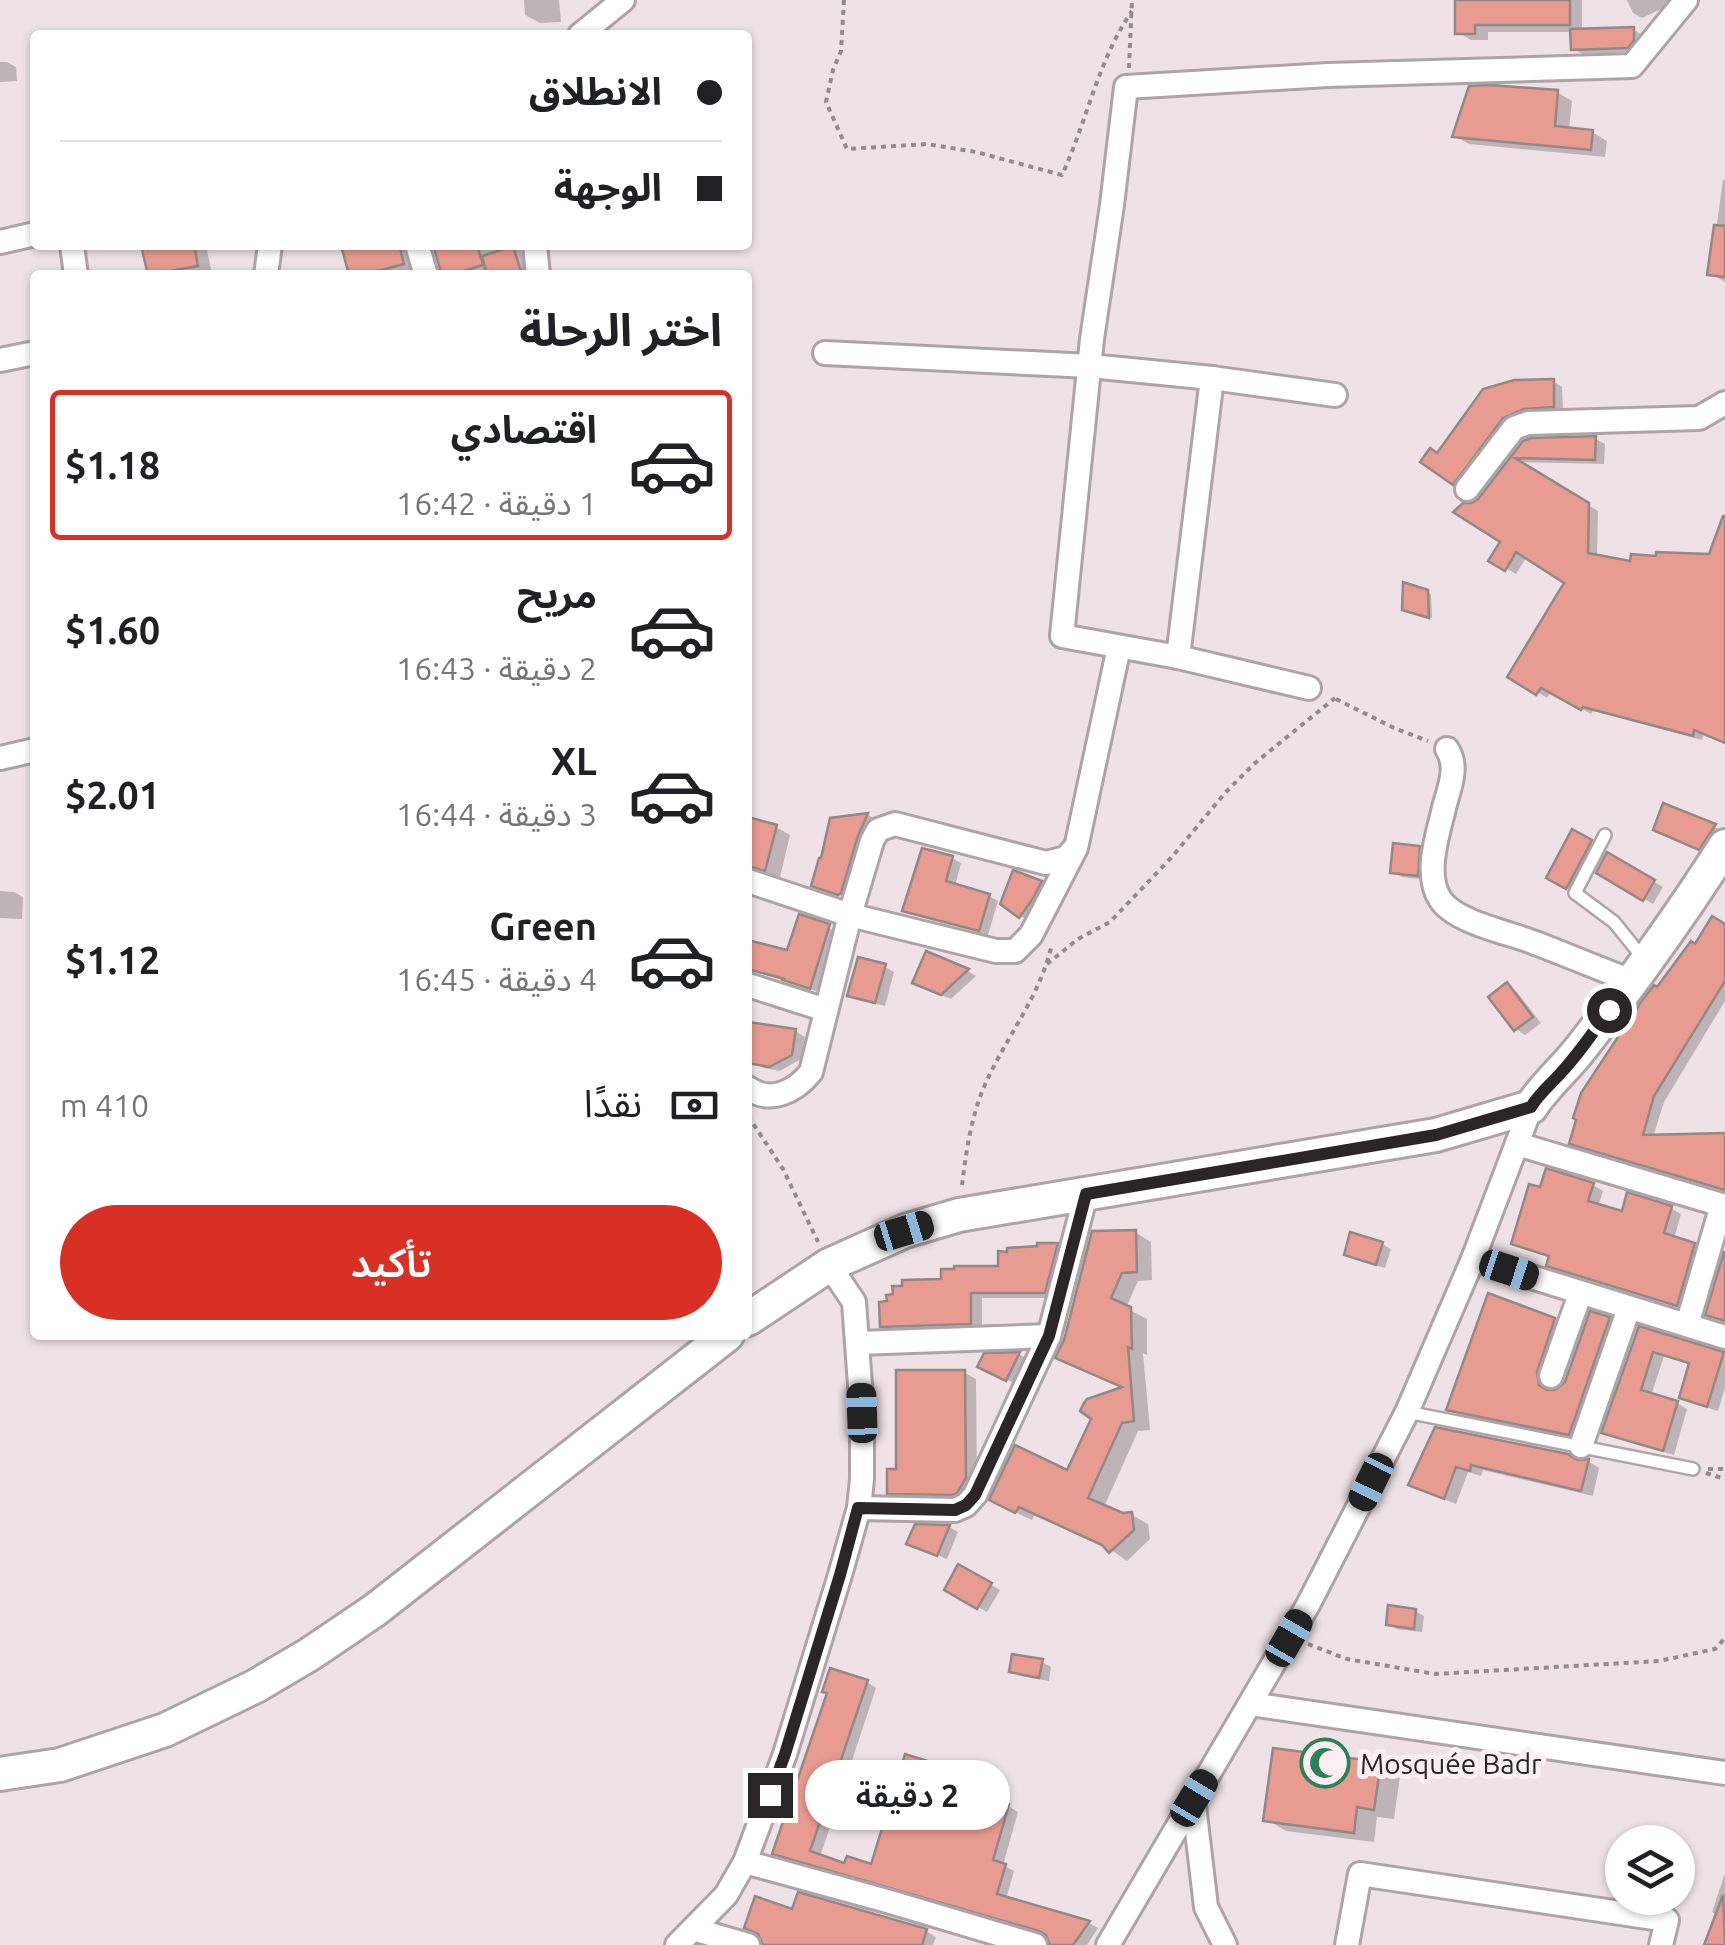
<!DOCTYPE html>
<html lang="ar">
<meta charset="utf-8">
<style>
body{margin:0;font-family:Ubuntu,"Noto Sans Arabic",sans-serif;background:#f2f2f2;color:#202124;direction:rtl;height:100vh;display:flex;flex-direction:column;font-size:38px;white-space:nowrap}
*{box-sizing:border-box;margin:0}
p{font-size:32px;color:#757577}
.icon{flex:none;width:55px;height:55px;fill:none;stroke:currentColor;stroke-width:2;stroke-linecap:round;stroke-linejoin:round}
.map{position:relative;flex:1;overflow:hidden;direction:ltr}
.side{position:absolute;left:30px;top:270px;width:722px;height:1070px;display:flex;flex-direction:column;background:#fff;border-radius:10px;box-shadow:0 2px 8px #0004;direction:rtl}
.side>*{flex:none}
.guide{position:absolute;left:30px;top:30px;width:722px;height:220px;border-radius:10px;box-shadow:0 2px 8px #0004;direction:rtl;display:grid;align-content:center;height:220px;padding:0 30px;background:#fff}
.controls{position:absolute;left:1605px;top:1825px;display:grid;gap:20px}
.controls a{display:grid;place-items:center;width:90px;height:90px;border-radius:50%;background:#fff;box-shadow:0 2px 8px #0004;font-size:50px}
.end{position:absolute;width:45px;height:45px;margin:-22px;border:12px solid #2a2526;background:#fff;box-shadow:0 0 0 5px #fff}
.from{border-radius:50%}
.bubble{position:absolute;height:70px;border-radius:35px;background:#fff;box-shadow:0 2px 8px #0004;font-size:32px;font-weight:600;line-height:70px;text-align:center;direction:rtl}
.car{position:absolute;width:30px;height:60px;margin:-30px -15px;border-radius:12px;box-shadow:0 0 8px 2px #0007;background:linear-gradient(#222 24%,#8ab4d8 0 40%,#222 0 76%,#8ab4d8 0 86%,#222 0)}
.guide b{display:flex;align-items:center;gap:35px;height:95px;font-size:38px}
.guide b+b{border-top:2px solid #e0e0e0}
.guide i{width:25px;height:25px;background:#202124}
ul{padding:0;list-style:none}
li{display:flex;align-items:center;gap:30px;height:150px;margin:0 20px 15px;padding:0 10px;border:5px solid transparent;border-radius:10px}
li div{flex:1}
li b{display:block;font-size:38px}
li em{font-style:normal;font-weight:600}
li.active{border-color:#d93025}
li>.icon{width:90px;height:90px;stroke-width:1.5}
h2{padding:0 30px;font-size:45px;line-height:120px}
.pay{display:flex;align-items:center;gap:25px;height:110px;padding:0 30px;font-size:38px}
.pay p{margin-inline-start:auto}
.primary-button{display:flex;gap:20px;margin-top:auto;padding:20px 30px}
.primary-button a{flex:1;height:115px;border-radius:60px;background:#d93025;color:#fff;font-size:40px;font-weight:600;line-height:115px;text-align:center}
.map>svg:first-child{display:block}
.shadow{fill:#0003}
.building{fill:#e89b90;stroke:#948886;stroke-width:2.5}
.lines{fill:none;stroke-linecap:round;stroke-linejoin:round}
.service-casing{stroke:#aea3a6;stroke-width:16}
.minor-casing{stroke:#aea3a6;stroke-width:28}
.secondary-casing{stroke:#aea3a6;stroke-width:38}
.path{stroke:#948b8e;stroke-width:4;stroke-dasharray:5 5;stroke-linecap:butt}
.service{stroke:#fff;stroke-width:11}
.minor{stroke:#fff;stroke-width:22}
.secondary{stroke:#fff;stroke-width:32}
.route{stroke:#2a2526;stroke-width:12}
.labels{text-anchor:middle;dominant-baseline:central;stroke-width:10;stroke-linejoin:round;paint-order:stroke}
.poi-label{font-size:28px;fill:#2a2526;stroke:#fceff3;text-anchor:start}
</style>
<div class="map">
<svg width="1725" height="1945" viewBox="0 0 1725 1945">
<rect width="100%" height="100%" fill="#eee2e6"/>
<g class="shadow">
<polygon points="524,0 559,0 561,22 540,23 525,15"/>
<polygon points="1458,0 1582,0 1582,31 1633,29 1642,35 1643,45 1637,52 1582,54 1573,48 1573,32 1488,32 1488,40 1471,40 1458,32"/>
<polygon points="1627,0 1680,0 1642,18 1633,13"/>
<polygon points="0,62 7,62 16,67 17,81 0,82"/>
<polygon points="32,65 35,65 35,95 33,94"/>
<polygon points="1557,92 1572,101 1569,130 1592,132 1607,141 1605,157 1469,144 1455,136"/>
<polygon points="1723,180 1725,180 1725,282 1710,273"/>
<polygon points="144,245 206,245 212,274 150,275"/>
<polygon points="343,245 406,245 413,271 397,275 351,275"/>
<polygon points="435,245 519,245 529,275 490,275 489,271 478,275 449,275"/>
<polygon points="1553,381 1562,387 1563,411 1534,413 1463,488 1454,483 1438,456"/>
<polygon points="1596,439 1605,444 1604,464 1517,462 1598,511 1597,557 1632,564 1711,556 1725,517 1725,742 1704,733 1702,740 1593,711 1591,714 1551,691 1547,698 1510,676 1568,582 1527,556 1516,574 1492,560 1503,541 1473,506 1525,443"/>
<polygon points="1427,592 1431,595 1432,618 1409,611"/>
<polygon points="1665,806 1721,830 1707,852 1664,833"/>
<polygon points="868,815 876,820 849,899 814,885 832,820"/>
<polygon points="748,820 776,827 790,835 780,877 748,871"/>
<polygon points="1573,833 1600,847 1576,892 1549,878"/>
<polygon points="1419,848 1428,854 1427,880 1402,877 1393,872"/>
<polygon points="1608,855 1663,887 1653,904 1599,872"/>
<polygon points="952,858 961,863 955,886 989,896 998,901 988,935 914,915 905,910"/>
<polygon points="1015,873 1050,888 1029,921 1020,916"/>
<polygon points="0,891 14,892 23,897 22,919 0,918"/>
<polygon points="801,917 838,932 819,992 748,968 748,942 789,953"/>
<polygon points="1725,927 1725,1001 1664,1102 1653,1137 1725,1135 1725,1192 1582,1148 1572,1143 1658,990 1697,947"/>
<polygon points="927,954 968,971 976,976 951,999 924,988"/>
<polygon points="885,967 894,972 885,1006 859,1000 850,994"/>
<polygon points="1507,985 1516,991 1541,1023 1525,1035 1516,1029"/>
<polygon points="748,1024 795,1031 805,1037 801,1059 780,1071 764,1068 753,1062 748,1058"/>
<polygon points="1593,1185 1603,1191 1598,1207 1623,1214 1671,1208 1681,1214 1674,1239 1704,1251 1687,1310 1559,1270 1549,1265 1551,1257 1524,1249 1514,1243 1541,1191"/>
<polygon points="1135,1232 1151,1242 1152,1280 1138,1281 1126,1308 1147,1319 1147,1355 1143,1353 1150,1430 1138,1431 1104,1507 1123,1516 1132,1515 1148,1524 1150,1539 1127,1561 1107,1547 1035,1514 1032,1520 1008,1509 1068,1473 1126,1388 1075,1366"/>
<polygon points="1382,1244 1391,1249 1385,1268 1356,1260 1346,1254"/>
<polygon points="1057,1245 1068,1252 1056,1298 982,1298 982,1329 894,1332 883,1326 944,1282 1000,1268"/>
<polygon points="1490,1296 1554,1321 1568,1328 1549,1381 1552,1393 1567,1383 1609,1319 1622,1327 1583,1441 1462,1417 1449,1409"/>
<polygon points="1640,1329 1725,1355 1725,1388 1718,1411 1692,1403 1682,1397 1691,1364 1664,1356 1651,1396 1677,1403 1687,1409 1674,1455 1615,1438 1604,1432"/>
<polygon points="1020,1355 1026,1358 1014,1383 980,1366 986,1356"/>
<polygon points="965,1373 976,1379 977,1485 964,1500 901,1499 890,1492 899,1472"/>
<polygon points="1436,1430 1579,1463 1588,1461 1599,1468 1593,1496 1483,1470 1481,1476 1468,1472 1456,1504 1422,1491 1411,1484"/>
<polygon points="916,1527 949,1527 958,1532 947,1559 919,1548"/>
<polygon points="959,1567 1000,1590 987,1612 947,1589"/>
<polygon points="1415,1611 1424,1616 1422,1632 1397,1629 1388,1624"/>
<polygon points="1042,1662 1051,1667 1049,1681 1021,1676 1012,1671"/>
<polygon points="867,1682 876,1688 820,1857 846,1866 873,1868 886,1823 866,1815 898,1787 953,1771 963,1777 958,1791 1008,1806 1018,1812 1003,1865 1014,1871 1006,1899 1089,1923 1098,1928 1087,1945 1052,1945 1045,1933 784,1858 775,1853"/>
<polygon points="1380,1764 1400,1776 1394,1819 1377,1817 1374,1842 1286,1831 1266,1819"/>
<polygon points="1725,1873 1725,1945 1707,1945 1718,1916 1712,1912"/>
<polygon points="800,1895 926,1931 936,1937 933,1945 765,1945 794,1912"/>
</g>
<g class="building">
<polygon points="1455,0 1570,0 1570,25 1475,25 1475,34 1455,34"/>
<polygon points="1634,27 1634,40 1628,48 1571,50 1570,29"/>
<polygon points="1490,85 1558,90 1555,126 1593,130 1591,150 1452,137 1469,86"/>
<polygon points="1714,225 1725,226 1725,277 1707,275"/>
<polygon points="141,245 194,245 198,266 148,275"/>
<polygon points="341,245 399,245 404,264 362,275 349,275"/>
<polygon points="433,245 477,245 483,265 451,275 442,275"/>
<polygon points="513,246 522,275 487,275 482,256"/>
<polygon points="1554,379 1554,407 1524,409 1503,418 1453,485 1420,462 1430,448 1437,453 1483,389 1514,380"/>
<polygon points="1596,436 1595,460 1515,458 1589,503 1588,553 1630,561 1631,554 1656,556 1656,552 1709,554 1723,516 1725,516 1725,743 1694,730 1693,736 1583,707 1581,710 1541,688 1536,695 1507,677 1564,583 1516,552 1505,571 1488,561 1500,542 1453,512 1463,503 1472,503 1478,499 1523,441 1531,438"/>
<polygon points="1403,582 1428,590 1429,618 1402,610"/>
<polygon points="1663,803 1716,824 1699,850 1653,830"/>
<polygon points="868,813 858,836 841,893 838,895 811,886 819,858 821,858 830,818"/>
<polygon points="748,817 777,825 765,871 748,866"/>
<polygon points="1572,829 1592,840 1566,889 1546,878"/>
<polygon points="1393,843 1420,846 1418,876 1390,873"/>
<polygon points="922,848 953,856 946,881 990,894 979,931 902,911"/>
<polygon points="1607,852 1655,880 1643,901 1596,873"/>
<polygon points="1013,870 1042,881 1032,900 1019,918 1000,904"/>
<polygon points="799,914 830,924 810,989 783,980 784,979 748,969 748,940 787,950"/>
<polygon points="1712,916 1725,924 1725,981 1654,1096 1643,1135 1725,1133 1725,1190 1569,1144 1576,1120 1573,1118 1581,1093 1641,1002 1654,985 1657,987 1691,941 1695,944"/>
<polygon points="926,951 969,969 941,995 912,983"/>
<polygon points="858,957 886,964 875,1003 847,996"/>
<polygon points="1507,982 1533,1017 1514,1031 1488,997"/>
<polygon points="748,1022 796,1029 792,1055 769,1067 748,1063"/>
<polygon points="1546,1168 1594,1183 1588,1201 1622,1211 1627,1192 1672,1206 1664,1233 1695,1243 1677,1306 1546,1266 1549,1256 1511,1244 1529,1184 1540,1187"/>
<polygon points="1136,1230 1137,1272 1122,1273 1111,1298 1131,1307 1132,1349 1128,1347 1134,1421 1122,1423 1088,1498 1123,1513 1132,1512 1134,1530 1109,1553 1102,1545 1019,1507 1015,1513 989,1500 1015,1445 1067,1470 1091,1419 1080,1411 1084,1403 1087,1399 1122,1387 1055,1358 1064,1340 1092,1231"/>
<polygon points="1350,1232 1383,1242 1376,1265 1344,1255"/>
<polygon points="1037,1243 1058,1243 1045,1293 971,1293 971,1324 880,1327 879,1302 887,1301 886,1295 893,1294 892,1286 902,1286 902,1280 941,1279 941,1269 954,1269 954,1266 998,1266 998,1251 1007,1252 1007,1248 1037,1246"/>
<polygon points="1724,1252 1725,1252 1725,1321 1705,1315"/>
<polygon points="1488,1293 1555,1318 1537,1372 1539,1385 1547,1390 1555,1390 1565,1382 1590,1311 1610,1317 1569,1435 1446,1410"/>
<polygon points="1639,1326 1724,1352 1707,1407 1679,1398 1689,1363 1653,1352 1641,1390 1678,1401 1663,1451 1601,1433"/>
<polygon points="1020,1352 1006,1381 977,1367 984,1353"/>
<polygon points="896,1370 965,1370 966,1478 957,1493 952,1495 887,1494 887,1469 896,1469"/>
<polygon points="1435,1427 1568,1454 1577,1460 1589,1459 1581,1491 1471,1465 1470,1471 1456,1467 1444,1499 1408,1485"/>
<polygon points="915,1524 950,1525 937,1556 906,1544"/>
<polygon points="958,1564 992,1583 977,1609 944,1590"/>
<polygon points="1388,1605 1416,1609 1414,1629 1386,1625"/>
<polygon points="1012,1654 1043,1659 1039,1678 1009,1672"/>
<polygon points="830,1668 868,1680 810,1851 844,1863 847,1856 871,1864 884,1822 863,1816 876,1777 896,1784 905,1754 954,1769 949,1786 1009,1804 993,1860 1006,1864 997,1894 1090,1921 1073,1945 1050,1945 1046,1935 1039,1931 772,1854 827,1693 822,1692"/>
<polygon points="1273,1748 1381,1762 1374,1810 1357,1807 1354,1833 1263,1821"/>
<polygon points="798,1892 927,1929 922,1945 763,1945 758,1934 744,1928 755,1896 792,1909"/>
<polygon points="1723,1895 1725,1945 1704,1945"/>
</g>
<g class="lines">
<g class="service-casing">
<g id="service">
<polyline points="1605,835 1575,893 1614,922 1643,958"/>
<polyline points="1407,1412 1693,1469"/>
</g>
</g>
<g class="minor-casing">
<g id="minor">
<polyline points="580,35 623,0"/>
<polyline points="0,242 35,234"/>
<polyline points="72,245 76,275"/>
<polyline points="417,245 426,275"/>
<polyline points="535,245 538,275"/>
<polyline points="266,275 270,245"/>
<polyline points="825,353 1090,366 1212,378 1335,395"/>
<polyline points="0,360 35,353"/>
<polyline points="1467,489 1514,428 1528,423 1699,418 1725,403"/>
<polyline points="1178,657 1212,378"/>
<polyline points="1309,688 1178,657 1062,636 1092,339 1112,205 1126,87 1328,75 1632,66 1686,0"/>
<path d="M 1447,749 C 1459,767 1449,788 1444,808 C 1438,834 1424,874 1440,899 C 1455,923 1512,933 1538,944 C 1569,956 1600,969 1632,981"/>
<polyline points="0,758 35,750"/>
<polyline points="748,881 850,915 996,951 1015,951 1031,935 1076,848 1119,647"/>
<polyline points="748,985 826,1010"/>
<path d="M 748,1088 C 770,1104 795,1092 811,1072 L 850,915 L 872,841 L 878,830 L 895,824 L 1046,863 L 1066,858 L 1073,850"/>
<polyline points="1517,1144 1722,1205 1687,1325"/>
<polyline points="1473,1259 1725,1337"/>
<polyline points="858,1343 1049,1336"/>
<polyline points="1551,1376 1580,1294"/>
<polyline points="1581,1446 1629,1308"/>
<polyline points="859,1508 955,1510 966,1505 975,1495 1049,1336 1086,1194"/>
<polyline points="1250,1704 1725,1773"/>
<polyline points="1193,1797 1206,1907 1225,1945"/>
<polyline points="745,1862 887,1901 1035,1945"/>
<polyline points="693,1929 748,1945"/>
<polyline points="677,1945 726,1895 745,1862 785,1754 840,1575 859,1508 862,1479 862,1413 854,1302 829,1265"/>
<polyline points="1108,1945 1308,1605 1407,1412 1473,1259 1531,1107"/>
<polyline points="1347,1945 1360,1874 1667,1920 1661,1945"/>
</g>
</g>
<g class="secondary-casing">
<g id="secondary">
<path d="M 748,1319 L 829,1265 L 905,1231 L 959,1215 L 1436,1135 L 1531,1107 C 1545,1085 1565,1069 1581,1048 C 1632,983 1681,915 1725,846"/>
<polyline points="0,1774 60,1765 165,1730 256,1686 310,1654 375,1610 727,1335"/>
</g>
</g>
<g class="path">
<path d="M 844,0 L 841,51 L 833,70 L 826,102 L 847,149 L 927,144 L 976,152 L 1062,175 C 1087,121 1098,60 1132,11"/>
<polyline points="1129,68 1132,0"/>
<polyline points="1336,699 1394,728 1428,741"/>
<polyline points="1047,964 1078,939 1110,922 1171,858 1225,793 1255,763 1335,698"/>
<polyline points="748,1116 783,1169 818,1242"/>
<path d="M 962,1185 C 966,1153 971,1117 984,1087 C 1004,1040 1038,1000 1051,948"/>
<polyline points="1708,1469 1725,1469"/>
<polyline points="1706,1473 1725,1479"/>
<polyline points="1308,1644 1347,1659 1435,1674 1659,1661 1715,1649 1725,1638"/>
</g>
<use href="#service" class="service"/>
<use href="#minor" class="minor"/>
<use href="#secondary" class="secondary"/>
</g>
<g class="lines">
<path class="route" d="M 770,1795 L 785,1754 L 840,1575 L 858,1508 L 955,1510 L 966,1505 L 975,1495 L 1049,1336 L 1086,1194 L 1436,1135 L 1531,1107 C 1539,1094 1548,1087 1558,1076 C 1577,1056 1593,1033 1609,1010"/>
</g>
<defs>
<g id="mosque-ring" transform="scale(2.5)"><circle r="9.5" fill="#fceff3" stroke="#2b8256" stroke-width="1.5"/><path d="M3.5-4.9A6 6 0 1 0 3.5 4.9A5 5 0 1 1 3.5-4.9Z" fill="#2b8256"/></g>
</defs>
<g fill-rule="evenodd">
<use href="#mosque-ring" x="1325" y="1763"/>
</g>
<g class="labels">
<g class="poi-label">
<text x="1360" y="1763">Mosquée Badr</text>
</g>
</g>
</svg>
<div class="controls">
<a><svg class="icon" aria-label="layers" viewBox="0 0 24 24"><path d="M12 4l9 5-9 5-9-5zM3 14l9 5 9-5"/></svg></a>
</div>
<i class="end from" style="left:1609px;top:1010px"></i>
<i class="end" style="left:770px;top:1795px"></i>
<div class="bubble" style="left:805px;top:1760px;width:205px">2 دقيقة</div>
<i class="car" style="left:904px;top:1231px;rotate:73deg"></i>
<i class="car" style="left:1509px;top:1270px;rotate:108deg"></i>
<i class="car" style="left:862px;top:1413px;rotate:358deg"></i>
<i class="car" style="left:1371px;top:1482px;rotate:206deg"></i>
<i class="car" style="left:1289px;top:1638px;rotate:30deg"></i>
<i class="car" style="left:1194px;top:1798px;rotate:31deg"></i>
<div class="guide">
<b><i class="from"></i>الانطلاق</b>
<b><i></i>الوجهة</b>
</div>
<section class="side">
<h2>اختر الرحلة</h2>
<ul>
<li class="active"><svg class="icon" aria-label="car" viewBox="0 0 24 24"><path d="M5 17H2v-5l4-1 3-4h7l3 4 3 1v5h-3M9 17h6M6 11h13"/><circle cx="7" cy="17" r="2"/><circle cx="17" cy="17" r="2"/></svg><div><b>اقتصادي</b><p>1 دقيقة · 16:42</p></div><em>$1.18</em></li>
<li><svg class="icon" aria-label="car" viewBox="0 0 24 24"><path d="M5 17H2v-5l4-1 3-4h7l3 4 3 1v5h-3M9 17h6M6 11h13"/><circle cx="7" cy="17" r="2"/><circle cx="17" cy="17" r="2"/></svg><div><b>مريح</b><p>2 دقيقة · 16:43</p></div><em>$1.60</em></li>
<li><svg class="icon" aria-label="car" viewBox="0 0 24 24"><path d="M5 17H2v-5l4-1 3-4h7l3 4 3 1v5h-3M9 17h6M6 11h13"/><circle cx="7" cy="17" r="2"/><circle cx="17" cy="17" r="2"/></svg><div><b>XL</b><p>3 دقيقة · 16:44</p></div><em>$2.01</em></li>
<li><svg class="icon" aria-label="car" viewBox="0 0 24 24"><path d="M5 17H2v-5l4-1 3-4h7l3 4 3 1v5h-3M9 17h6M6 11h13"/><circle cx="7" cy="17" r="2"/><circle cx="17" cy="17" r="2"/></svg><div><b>Green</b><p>4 دقيقة · 16:45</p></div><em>$1.12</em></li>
</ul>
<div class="pay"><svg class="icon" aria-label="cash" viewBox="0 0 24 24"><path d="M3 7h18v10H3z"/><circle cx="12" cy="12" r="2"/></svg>نقدًا<p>410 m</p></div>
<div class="primary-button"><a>تأكيد</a></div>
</section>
</div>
